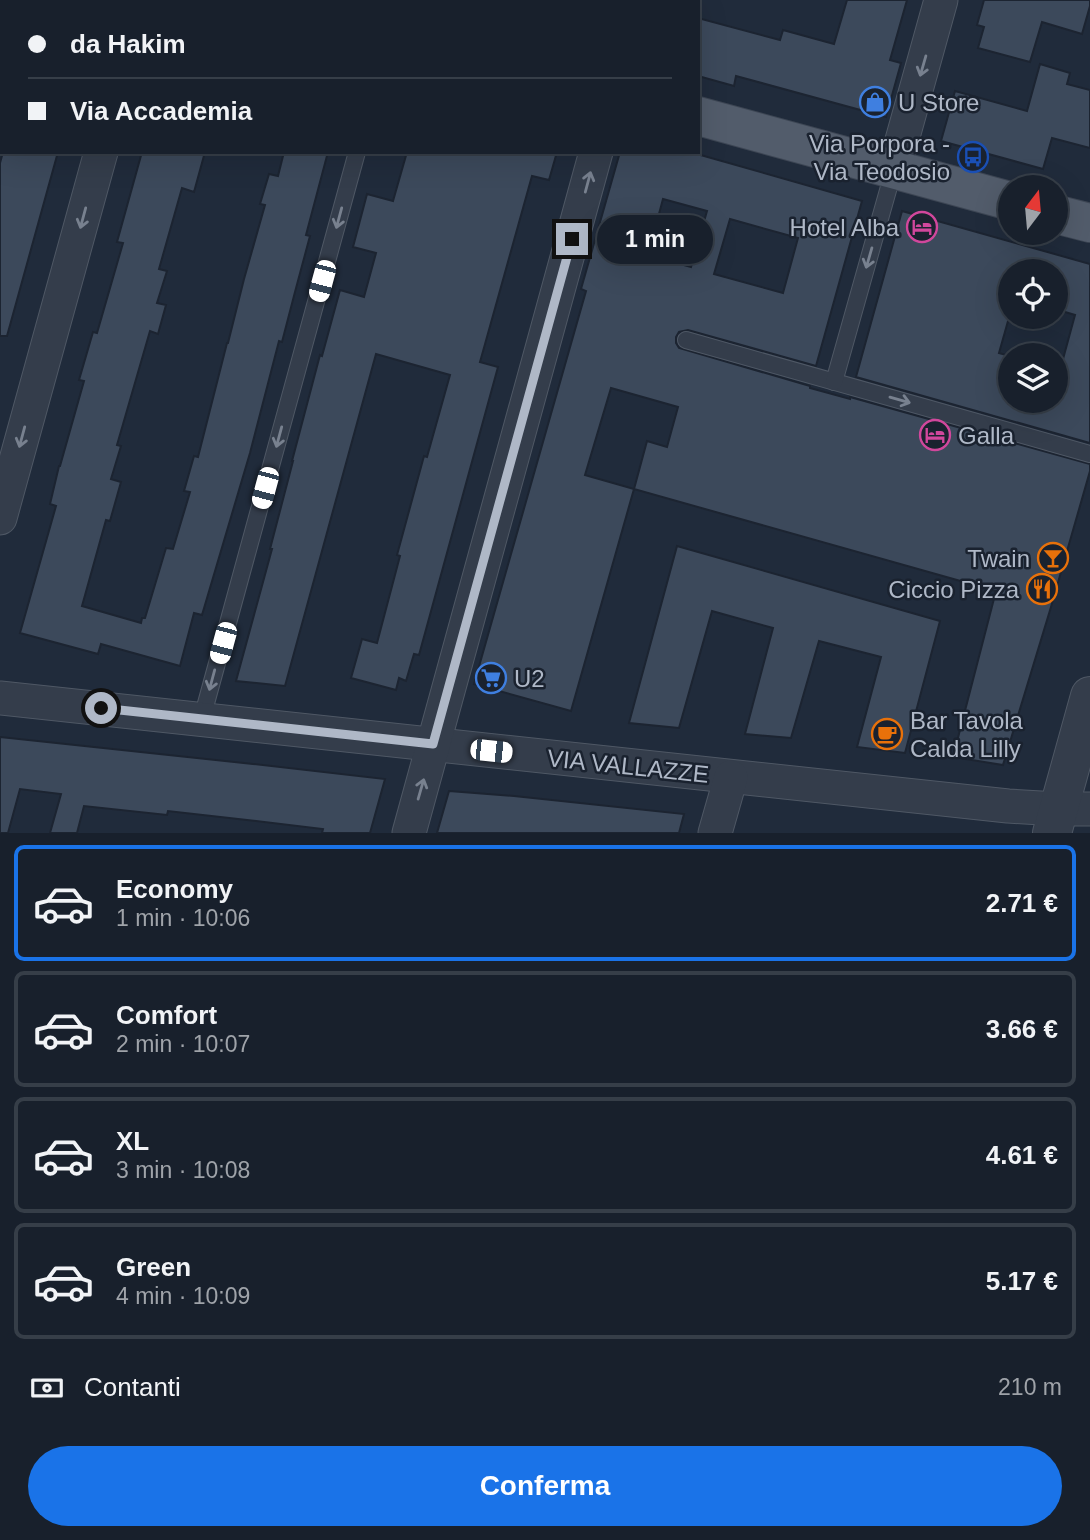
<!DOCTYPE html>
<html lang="it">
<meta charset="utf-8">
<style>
body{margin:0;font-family:Helvetica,sans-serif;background:#252d38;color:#f1f3f6;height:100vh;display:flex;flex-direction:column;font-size:26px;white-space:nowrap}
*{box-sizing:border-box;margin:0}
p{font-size:23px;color:#9fa3a9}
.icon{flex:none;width:38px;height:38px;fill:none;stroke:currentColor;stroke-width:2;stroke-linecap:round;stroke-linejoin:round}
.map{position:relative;height:833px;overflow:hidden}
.sheet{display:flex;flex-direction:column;background:#18202c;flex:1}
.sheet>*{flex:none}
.guide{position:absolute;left:0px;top:0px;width:700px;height:154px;box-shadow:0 7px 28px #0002,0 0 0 2px #363e48;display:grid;align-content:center;height:154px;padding:0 28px;background:#18202c}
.needle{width:46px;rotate:16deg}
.fabs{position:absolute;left:998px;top:175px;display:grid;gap:14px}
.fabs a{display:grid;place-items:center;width:70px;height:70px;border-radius:50%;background:#18202c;box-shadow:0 7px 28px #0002,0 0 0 2px #363e48;font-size:35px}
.end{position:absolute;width:32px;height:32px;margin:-16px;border:9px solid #afb8c7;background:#111;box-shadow:0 0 0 4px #111}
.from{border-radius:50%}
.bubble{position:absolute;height:49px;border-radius:24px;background:#18202c;box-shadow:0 7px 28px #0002,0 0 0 2px #363e48;font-size:23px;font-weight:700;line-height:49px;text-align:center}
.car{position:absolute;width:21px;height:42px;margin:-21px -10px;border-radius:9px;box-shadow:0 0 5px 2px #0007;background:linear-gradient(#fff 24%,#345 0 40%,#fff 0 76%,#345 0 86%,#fff 0)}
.guide b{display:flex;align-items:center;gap:24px;height:66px;font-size:26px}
.guide b+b{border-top:2px solid #363e48}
.guide i{width:18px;height:18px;background:#f1f3f6}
ul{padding:12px 0 0;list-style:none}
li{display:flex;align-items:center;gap:21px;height:116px;margin:0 14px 10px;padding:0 14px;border:4px solid #363e48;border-radius:10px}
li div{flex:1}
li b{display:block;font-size:26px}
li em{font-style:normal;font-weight:700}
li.selected{border-color:#1a73e8}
li>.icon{width:63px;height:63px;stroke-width:1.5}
.pay{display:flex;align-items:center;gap:18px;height:77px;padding:0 28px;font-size:26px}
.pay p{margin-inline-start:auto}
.action{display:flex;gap:14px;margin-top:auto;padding:14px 28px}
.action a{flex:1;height:80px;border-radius:42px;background:#1a73e8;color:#fff;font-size:28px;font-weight:700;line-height:80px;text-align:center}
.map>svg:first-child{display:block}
.building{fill:#3c495b;stroke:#1c2431;stroke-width:2;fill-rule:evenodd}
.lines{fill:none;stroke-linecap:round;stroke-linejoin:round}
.service-casing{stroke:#4f5865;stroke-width:18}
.minor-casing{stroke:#4f5865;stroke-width:35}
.tertiary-casing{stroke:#4f5865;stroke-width:40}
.primary-casing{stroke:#3d4654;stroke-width:40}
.service{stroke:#343d4b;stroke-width:16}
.minor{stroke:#343d4b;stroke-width:33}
.tertiary{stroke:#343d4b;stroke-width:38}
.primary{stroke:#525c6b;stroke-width:38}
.oneway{stroke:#78818f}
.route{stroke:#afb8c7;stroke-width:9}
.labels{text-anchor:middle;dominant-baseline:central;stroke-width:5;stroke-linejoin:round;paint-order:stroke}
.poi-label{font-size:24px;fill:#afb8c7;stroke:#1a222f;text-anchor:start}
.street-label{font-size:24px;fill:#afb8c7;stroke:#1a222f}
</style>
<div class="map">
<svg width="1090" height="833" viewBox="0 0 1090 833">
<rect width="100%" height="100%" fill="#202b3b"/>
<g class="building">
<polygon points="847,0 907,0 890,60 901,63 886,117 736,76 734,86 698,76 698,18 780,40 783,30 834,44"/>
<polygon points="984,0 1090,0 1090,6 1082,34 1042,22 1030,62 978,48 984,27 977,25"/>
<polygon points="1040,64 1070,73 1067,84 1090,90 1090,148 1052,138 1043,169 941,141 955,91 1027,111"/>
<polygon points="3,152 58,152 7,336 0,336 0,163"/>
<polygon points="142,152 205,152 194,192 182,188 159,269 167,271 157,303 166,305 158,334 150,331 117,445 121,446 111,479 121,482 110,521 106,520 82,606 141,623 142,618 145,618 166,548 173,549 190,492 184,491 194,456 198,457 227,343 228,343 244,279 265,205 260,204 269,174 278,176 284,152 328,152 306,235 310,236 295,292 282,342 279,341 250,453 202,615 194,613 180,666 101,644 98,654 20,633 56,506 50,504 59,466 60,466 84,381 79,380 93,332 97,333 123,243 117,242"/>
<polygon points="407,152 557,152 549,180 532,176 480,362 498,367 419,655 414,654 406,681 399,678 396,690 351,678 362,639 377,643 400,556 397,555 424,456 427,457 450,375 376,354 285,686 236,681 272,549 270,549 293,461 292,461 320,355 322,356 340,290 364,297 376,253 353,247 367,194 393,201"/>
<path d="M 620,152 L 690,152 L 862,201 L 816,366 L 688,330 L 679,332 L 676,337 L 676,343 L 679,348 L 810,386 L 810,388 L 850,399 L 850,397 L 1090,464 L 1090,471 L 1051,607 L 1003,765 L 953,757 L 996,591 L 634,489 L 571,711 L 474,684 L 586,291 L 581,289 ZM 663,199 L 707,211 L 691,267 L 648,255 ZM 730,219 L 798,238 L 783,293 L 714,274 ZM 611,388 L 678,407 L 667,447 L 647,441 L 634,489 L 585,475 Z"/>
<path d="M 902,211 L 1090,264 L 1090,443 L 856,377 ZM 1010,271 L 1055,271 L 1055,309 L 1075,315 L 1060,370 L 1055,369 L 1055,401 L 1010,401 L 1010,356 L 999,353 L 1010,314 Z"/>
<polygon points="677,546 940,621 905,753 857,747 881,657 819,641 791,738 745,734 773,628 712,611 679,728 629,723"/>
<polygon points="0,737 253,764 385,779 370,833 322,833 323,829 247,820 168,811 167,815 84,806 77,833 50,833 61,794 20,789 8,833 0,833"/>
<polygon points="449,791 514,796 684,814 679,833 437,833"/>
</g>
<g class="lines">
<g class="service-casing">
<g id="service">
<polyline points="686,340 1090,454"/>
<polyline points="834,382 894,169"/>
<polyline points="202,718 357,152"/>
</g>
</g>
<g class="minor-casing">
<g id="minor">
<polyline points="143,2 143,0"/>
<polyline points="637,2 638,0"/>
<polyline points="894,169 941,0"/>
<polyline points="0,518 101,152"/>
<polyline points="0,698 1008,806 1058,809 1090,809"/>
<polyline points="409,833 596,152"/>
<polyline points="715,833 731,777"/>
</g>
</g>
<g class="tertiary-casing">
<polyline id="tertiary" points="1052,833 1090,696"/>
</g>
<g class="primary-casing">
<g id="primary">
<polyline points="277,0 283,2"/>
<polyline points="698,116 1010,201"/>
<polyline points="1055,214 1090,223"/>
</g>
</g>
<use href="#service" class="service"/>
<use href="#minor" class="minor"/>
<use href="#tertiary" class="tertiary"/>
<use href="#primary" class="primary"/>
</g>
<defs><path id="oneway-shaft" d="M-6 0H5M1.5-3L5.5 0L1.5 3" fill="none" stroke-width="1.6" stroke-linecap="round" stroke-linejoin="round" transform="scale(1.75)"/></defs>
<g class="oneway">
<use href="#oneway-shaft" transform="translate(923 66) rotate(106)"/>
<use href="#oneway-shaft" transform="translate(588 182) rotate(-75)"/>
<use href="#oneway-shaft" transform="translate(83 218) rotate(105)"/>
<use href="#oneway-shaft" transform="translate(339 218) rotate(105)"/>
<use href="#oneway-shaft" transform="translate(869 258) rotate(106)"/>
<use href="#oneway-shaft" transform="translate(900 400) rotate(16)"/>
<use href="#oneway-shaft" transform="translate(22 437) rotate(105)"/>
<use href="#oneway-shaft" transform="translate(279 437) rotate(105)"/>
<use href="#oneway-shaft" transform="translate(212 680) rotate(105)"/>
<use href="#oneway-shaft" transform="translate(421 789) rotate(-74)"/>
</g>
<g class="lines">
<polyline class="route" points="101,708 433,744 572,239"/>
</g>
<defs>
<g id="shop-ring" transform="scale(1.575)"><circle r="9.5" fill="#1a222f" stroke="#3f7fe0" stroke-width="1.5"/><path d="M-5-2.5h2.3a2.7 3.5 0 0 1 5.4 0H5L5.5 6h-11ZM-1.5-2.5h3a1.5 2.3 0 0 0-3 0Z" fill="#3f7fe0"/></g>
<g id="bus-ring" transform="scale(1.575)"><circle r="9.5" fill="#1a222f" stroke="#1a4fb4" stroke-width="1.5"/><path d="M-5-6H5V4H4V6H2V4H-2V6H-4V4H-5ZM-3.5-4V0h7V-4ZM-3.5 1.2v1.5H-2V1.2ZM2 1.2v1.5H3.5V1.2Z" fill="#1a4fb4"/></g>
<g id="hotel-ring" transform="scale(1.575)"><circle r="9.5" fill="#1a222f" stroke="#d1479c" stroke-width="1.5"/><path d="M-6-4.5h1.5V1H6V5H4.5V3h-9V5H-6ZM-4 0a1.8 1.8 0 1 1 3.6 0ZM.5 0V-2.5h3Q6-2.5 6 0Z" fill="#d1479c"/></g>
<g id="bar-ring" transform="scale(1.575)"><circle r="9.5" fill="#1a222f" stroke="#e8710a" stroke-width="1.5"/><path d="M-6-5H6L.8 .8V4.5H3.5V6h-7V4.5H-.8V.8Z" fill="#e8710a"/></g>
<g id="restaurant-ring" transform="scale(1.575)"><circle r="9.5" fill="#1a222f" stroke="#e8710a" stroke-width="1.5"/><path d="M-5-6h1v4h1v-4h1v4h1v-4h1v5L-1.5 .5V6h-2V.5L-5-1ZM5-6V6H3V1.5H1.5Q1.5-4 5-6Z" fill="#e8710a"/></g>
<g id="supermarket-ring" transform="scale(1.575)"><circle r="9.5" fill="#1a222f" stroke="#3f7fe0" stroke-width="1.5"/><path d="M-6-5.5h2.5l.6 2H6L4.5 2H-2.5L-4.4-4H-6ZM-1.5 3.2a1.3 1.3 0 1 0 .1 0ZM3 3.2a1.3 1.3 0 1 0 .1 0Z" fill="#3f7fe0"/></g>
<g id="cafe-ring" transform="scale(1.575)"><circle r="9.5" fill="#1a222f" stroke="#e8710a" stroke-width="1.5"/><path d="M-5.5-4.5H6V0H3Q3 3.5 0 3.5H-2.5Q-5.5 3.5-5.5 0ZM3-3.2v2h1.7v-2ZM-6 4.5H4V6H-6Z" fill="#e8710a"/></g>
</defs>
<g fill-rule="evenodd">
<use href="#shop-ring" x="875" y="102"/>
<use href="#bus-ring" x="973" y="157"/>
<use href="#hotel-ring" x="922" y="227"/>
<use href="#hotel-ring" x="935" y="435"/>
<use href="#bar-ring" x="1053" y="558"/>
<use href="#restaurant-ring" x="1042" y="589"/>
<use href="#supermarket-ring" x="491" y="678"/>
<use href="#cafe-ring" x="887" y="734"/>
</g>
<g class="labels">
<g class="poi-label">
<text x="898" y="102">U Store</text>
<text x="950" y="143" text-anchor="end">Via Porpora -<tspan x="950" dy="28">Via Teodosio</tspan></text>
<text x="899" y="227" text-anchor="end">Hotel Alba</text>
<text x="958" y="435">Galla</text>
<text x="1030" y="558" text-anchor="end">Twain</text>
<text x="1019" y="589" text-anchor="end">Ciccio Pizza</text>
<text x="514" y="678">U2</text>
<text x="910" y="720">Bar Tavola<tspan x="910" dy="28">Calda Lilly</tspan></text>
</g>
<g class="street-label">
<text transform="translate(628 766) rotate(6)">VIA VALLAZZE</text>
</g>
</g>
</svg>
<div class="fabs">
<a><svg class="needle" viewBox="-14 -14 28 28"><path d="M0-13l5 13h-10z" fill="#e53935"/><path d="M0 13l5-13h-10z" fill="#9fa3a9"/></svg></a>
<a><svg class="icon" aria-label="locate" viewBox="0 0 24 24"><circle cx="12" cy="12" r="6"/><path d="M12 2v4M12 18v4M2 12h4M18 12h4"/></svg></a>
<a><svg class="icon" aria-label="layers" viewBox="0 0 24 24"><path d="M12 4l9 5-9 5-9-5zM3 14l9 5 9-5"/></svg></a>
</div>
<i class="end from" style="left:101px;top:708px"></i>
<i class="end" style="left:572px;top:239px"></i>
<div class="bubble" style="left:597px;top:215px;width:116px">1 min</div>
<i class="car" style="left:322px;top:281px;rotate:195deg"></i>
<i class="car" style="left:265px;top:488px;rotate:195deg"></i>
<i class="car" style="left:223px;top:643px;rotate:195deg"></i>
<i class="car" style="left:491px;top:751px;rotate:96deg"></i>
<div class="guide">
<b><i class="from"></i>da Hakim</b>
<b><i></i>Via Accademia</b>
</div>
</div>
<section class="sheet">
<ul>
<li class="selected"><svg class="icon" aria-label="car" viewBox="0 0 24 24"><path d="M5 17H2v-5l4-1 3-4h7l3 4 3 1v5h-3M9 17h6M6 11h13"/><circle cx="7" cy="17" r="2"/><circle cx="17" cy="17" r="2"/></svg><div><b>Economy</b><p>1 min · 10:06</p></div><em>2.71 €</em></li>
<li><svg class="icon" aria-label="car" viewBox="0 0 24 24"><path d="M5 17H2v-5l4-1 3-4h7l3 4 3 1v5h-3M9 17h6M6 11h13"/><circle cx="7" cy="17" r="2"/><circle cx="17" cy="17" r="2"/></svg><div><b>Comfort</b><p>2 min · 10:07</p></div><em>3.66 €</em></li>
<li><svg class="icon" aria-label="car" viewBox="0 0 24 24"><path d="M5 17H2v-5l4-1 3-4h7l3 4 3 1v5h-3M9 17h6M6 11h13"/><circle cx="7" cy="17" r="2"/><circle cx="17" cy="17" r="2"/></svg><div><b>XL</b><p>3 min · 10:08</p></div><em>4.61 €</em></li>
<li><svg class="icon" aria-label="car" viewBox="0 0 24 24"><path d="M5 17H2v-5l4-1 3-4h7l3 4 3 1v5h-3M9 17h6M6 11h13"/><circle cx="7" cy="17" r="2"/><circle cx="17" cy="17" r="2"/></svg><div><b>Green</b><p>4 min · 10:09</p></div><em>5.17 €</em></li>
</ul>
<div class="pay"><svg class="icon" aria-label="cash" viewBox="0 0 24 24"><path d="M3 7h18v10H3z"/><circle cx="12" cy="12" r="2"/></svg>Contanti<p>210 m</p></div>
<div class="action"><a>Conferma</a></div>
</section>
